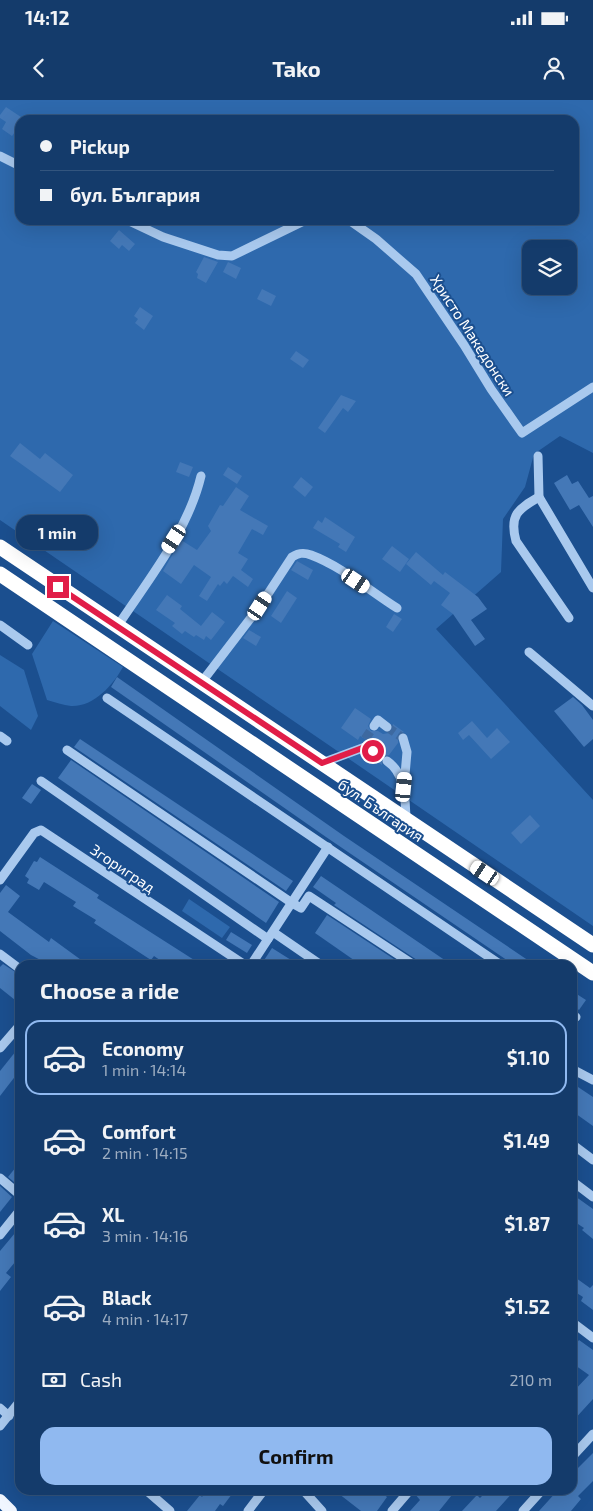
<!DOCTYPE html>
<meta charset="utf-8">
<style>
body{margin:0;font-family:"Exo 2",sans-serif;background:#214673;color:#f1f3f6;height:100vh;display:flex;flex-direction:column;font-size:19px;white-space:nowrap}
*{box-sizing:border-box;margin:0}
p{font-size:16px;color:#9dadc1}
.icon{flex:none;width:28px;height:28px;fill:none;stroke:currentColor;stroke-width:2;stroke-linecap:round;stroke-linejoin:round}
.map{position:relative;flex:1;overflow:hidden}
.details{position:absolute;left:15px;top:860px;width:562px;height:535px;display:flex;flex-direction:column;background:#143b6b;border-radius:15px;box-shadow:0 5px 20px #0002,0 0 0 1px #33557e}
.details>*{flex:none}
.guide{position:absolute;left:15px;top:15px;width:564px;height:110px;border-radius:15px;box-shadow:0 5px 20px #0002,0 0 0 1px #33557e;display:grid;align-content:center;height:110px;padding:0 25px;background:#143b6b}
.buttons{position:absolute;left:522px;top:140px;display:grid;gap:10px}
.buttons a{display:grid;place-items:center;width:55px;height:55px;border-radius:10px;background:#143b6b;box-shadow:0 5px 20px #0002,0 0 0 1px #33557e;font-size:25px}
.end{position:absolute;width:22px;height:22px;margin:-11px;border:6px solid #e11d48;background:#fff;box-shadow:0 0 0 2px #fff}
.from{border-radius:50%}
.bubble{position:absolute;height:35px;border-radius:15px;background:#143b6b;box-shadow:0 5px 20px #0002,0 0 0 1px #33557e;font-size:16px;font-weight:700;line-height:35px;text-align:center}
.car{position:absolute;width:15px;height:30px;margin:-15px -8px;border-radius:6px;box-shadow:0 0 4px 1px #0007;background:linear-gradient(#fff 24%,#345 0 40%,#fff 0 76%,#345 0 86%,#fff 0)}
.guide b{display:flex;align-items:center;gap:18px;height:48px;font-size:19px}
.guide b+b{border-top:1px solid #33557e}
.guide i{width:12px;height:12px;background:#f1f3f6}
ul{padding:0;list-style:none}
li{display:flex;align-items:center;gap:15px;height:75px;margin:0 10px 8px;padding:0 15px;border:2px solid transparent;border-radius:15px}
li div{flex:1}
li b{display:block;font-size:19px}
li em{font-style:normal;font-weight:700}
li.selected{border-color:#90b9f0}
li>.icon{width:45px;height:45px;stroke-width:1.5}
h2{padding:0 25px;font-size:22px;line-height:60px}
.pay{display:flex;align-items:center;gap:12px;height:55px;padding:0 25px;font-size:19px}
.pay p{margin-inline-start:auto}
.cta{display:flex;gap:10px;margin-top:auto;padding:10px 25px}
.cta a{flex:1;height:58px;border-radius:15px;background:#90b9f0;color:#111;font-size:20px;font-weight:700;line-height:58px;text-align:center}
.status{display:flex;justify-content:space-between;align-items:center;height:35px;padding:0 25px;background:#143b6b;direction:ltr}
.status svg{height:14px;fill:currentColor}
header{display:flex;justify-content:space-between;align-items:center;height:65px;padding:0 25px;background:#143b6b;font-size:22px;font-weight:700}
.map>svg:first-child{display:block}
.green{fill:#2e69ad;fill-rule:evenodd}
.building{fill:#4478b7}
.lines{fill:none;stroke-linecap:round;stroke-linejoin:round}
.minor-tunnel{stroke:#3d69a0;stroke-width:9;stroke-dasharray:9 4.5;stroke-linecap:butt}
.minor{stroke:#a9c9ee;stroke-width:9}
.major{stroke:#f0f6ff;stroke-width:12}
.highway{stroke:#fff;stroke-width:15}
.route{stroke:#e11d48;stroke-width:6}
.labels{text-anchor:middle;dominant-baseline:central;stroke-width:4;stroke-linejoin:round;paint-order:stroke}
.street-label{font-size:15px;fill:#fff;stroke:#1b4f8f}
</style>
<div class="status"><b>14:12</b><svg viewBox="0 0 49 12"><path d="M0 12V9h3v3zM5 12V6h3v6zM10 12V3h3v9zM15 12V0h3v12zM26 1h20v11H26zM47 4h2v5h-2z"/></svg></div>
<header><svg class="icon" aria-label="back" viewBox="0 0 24 24"><path d="M15 5l-7 7 7 7"/></svg>Tako<svg class="icon" aria-label="person" viewBox="0 0 24 24"><circle cx="12" cy="8" r="4"/><path d="M4 21q1-7 8-7t8 7"/></svg></header>
<div class="map">
<svg width="593" height="1411" viewBox="0 0 593 1411">
<rect width="100%" height="100%" fill="#1b4f8f"/>
<g class="green">
<path d="M 0,0 L 593,0 L 593,353 L 560,336 L 534,354 L 525,387 L 503,419 L 501,472 L 436,529 L 593,700 L 593,826 L 0,420 ZM 20,20 L 574,20 L 574,120 L 20,120 ZM 531,149 L 569,149 L 569,186 L 531,186 Z"/>
<path d="M 53,521 L 123,567 C 113,585 94,607 71,606 C 63,605 55,602 47,600 L 32,554 Z"/>
<polygon points="0,555 24,570 38,616 31,630 0,606"/>
<polygon points="189,799 230,827 222,838 182,811"/>
</g>
<g class="building">
<polygon points="6,7 24,19 20,20 20,25 12,36 2,29 6,22 0,18 0,15"/>
<polygon points="119,130 135,144 129,151 122,145 119,149 110,141"/>
<polygon points="204,157 218,162 206,183 197,178 198,174 196,172"/>
<polygon points="228,162 241,168 236,179 223,172"/>
<polygon points="262,189 276,196 271,206 257,199"/>
<polygon points="140,207 153,216 144,230 135,223 138,219 134,216"/>
<polygon points="296,251 309,260 303,268 290,259"/>
<polygon points="341,295 356,301 348,312 343,308 325,333 318,328"/>
<polygon points="20,343 40,359 45,353 73,375 60,392 10,356"/>
<polygon points="180,362 193,367 189,377 176,372"/>
<polygon points="228,367 242,376 237,384 223,375"/>
<polygon points="567,375 572,384 578,381 589,398 593,396 593,427 579,405 570,410 554,383"/>
<polygon points="301,377 313,387 305,397 293,387"/>
<polygon points="236,387 249,396 240,410 268,426 263,435 252,429 238,453 248,459 241,470 253,479 248,487 233,476 227,484 224,481 220,486 218,484 207,501 199,496 211,477 194,465 181,484 163,471 181,440 197,450 211,431 208,426 220,405 223,406"/>
<polygon points="325,417 355,437 346,452 338,447 340,444 313,428 318,420 322,423"/>
<polygon points="392,446 409,459 400,472 382,459"/>
<polygon points="416,452 443,475 445,472 478,497 487,509 471,520 485,539 475,546 453,514 441,505 450,493 434,481 431,485 406,464"/>
<polygon points="297,461 313,470 308,480 291,470"/>
<polygon points="287,491 297,498 281,523 271,516"/>
<polygon points="167,495 182,506 180,509 201,526 212,512 225,522 211,540 206,536 204,540 196,535 194,537 185,531 182,534 172,526 175,523 156,510"/>
<polygon points="394,514 402,519 393,532 386,527"/>
<polygon points="249,530 261,537 256,546 243,538"/>
<polygon points="117,577 344,736 535,865 514,865 326,737 111,587"/>
<polygon points="573,597 582,605 593,620 593,639 584,647 554,611"/>
<polygon points="355,608 371,619 368,626 371,631 378,631 383,634 389,633 392,630 393,624 404,632 398,634 398,643 389,655 382,657 382,665 370,657 378,654 378,647 360,636 358,640 341,628"/>
<polygon points="472,621 487,638 497,628 510,642 491,659 469,635 463,640 458,633"/>
<polygon points="80,639 293,781 286,791 74,647"/>
<polygon points="71,660 279,802 266,823 58,678"/>
<polygon points="32,684 41,690 31,704 22,698"/>
<polygon points="530,715 540,726 521,744 511,733"/>
<polygon points="40,757 99,795 97,798 202,865 167,865 154,856 151,860 94,823 96,820 73,806 76,802 44,782 39,790 27,783 29,779 25,776 34,761 37,762"/>
<polygon points="321,776 452,865 420,865 417,860 334,805 336,803 313,787"/>
<polygon points="6,785 20,796 8,812 49,842 51,838 88,865 50,865 31,855 0,831 0,793"/>
<polygon points="327,815 403,865 361,865 315,833"/>
<polygon points="231,832 252,845 247,853 226,840"/>
<polygon points="272,848 299,865 261,865"/>
<polygon points="3,864 20,875 20,904 0,888 0,867"/>
<polygon points="572,891 586,900 579,910 572,905"/>
<polygon points="20,946 20,970 0,996 0,971"/>
<polygon points="578,987 593,997 593,1026 572,1011 572,995"/>
<polygon points="20,1062 20,1087 8,1077"/>
<polygon points="0,1086 12,1097 0,1112"/>
<polygon points="572,1094 593,1109 593,1139 582,1130 584,1128 572,1120"/>
<polygon points="20,1127 20,1156 6,1173 11,1177 0,1191 0,1151"/>
<polygon points="576,1178 590,1188 593,1185 593,1210 581,1201 583,1197 572,1190 572,1183"/>
<polygon points="579,1240 593,1250 593,1299 572,1322 572,1293 589,1275 572,1263 572,1249"/>
<polygon points="593,1353 593,1381 578,1396 581,1399 571,1411 539,1411 558,1390 572,1390 572,1374"/>
<polygon points="207,1390 235,1390 223,1406 220,1404 215,1411 187,1411 200,1395 202,1397"/>
<polygon points="334,1390 378,1390 387,1397 377,1411 361,1411"/>
<polygon points="416,1390 456,1390 439,1411 410,1411 420,1400 415,1394"/>
<polygon points="488,1390 515,1390 496,1411 462,1411 477,1395 480,1398"/>
</g>
<g class="lines">
<g class="minor-tunnel">
<polyline points="387,627 403,638"/>
<polyline points="365,639 374,626"/>
<polyline points="373,651 387,661"/>
</g>
<g class="minor">
<polyline points="0,56 20,66"/>
<polyline points="127,120 163,137 218,155 232,156 306,120"/>
<polyline points="349,120 376,139 416,174 464,245 491,289 522,333 593,287"/>
<polyline points="538,356 539,397 593,488"/>
<path d="M 539,397 C 518,409 509,415 516,441 L 569,518"/>
<polyline points="0,525 28,545"/>
<path d="M 117,527 C 148,480 188,431 201,376"/>
<polyline points="529,552 593,606"/>
<path d="M 201,583 L 260,506 L 292,457 C 298,453 303,452 311,455 C 341,466 370,491 397,508"/>
<polyline points="107,598 501,865"/>
<polyline points="374,626 378,620 387,627"/>
<polyline points="0,636 7,641"/>
<polyline points="403,638 407,652 404,686"/>
<polyline points="67,650 292,803 301,808 309,796 414,865"/>
<path d="M 387,661 C 406,674 405,698 406,719"/>
<polyline points="322,663 365,647 373,651"/>
<polyline points="41,681 268,839"/>
<polyline points="0,780 34,733 41,730 245,865"/>
<polyline points="273,832 321,865"/>
<polyline points="0,854 20,869"/>
<polyline points="251,865 328,747"/>
<polyline points="572,914 576,917"/>
<polyline points="0,948 20,925"/>
<polyline points="572,969 593,980"/>
<polyline points="572,1044 593,1060"/>
<polyline points="0,1078 20,1095"/>
<polyline points="572,1081 593,1097"/>
<polyline points="0,1135 20,1110"/>
<polyline points="572,1222 593,1238"/>
<polyline points="0,1308 9,1316"/>
<polyline points="0,1326 20,1301"/>
<polyline points="572,1357 593,1334"/>
<polyline points="146,1390 170,1411"/>
<polyline points="303,1390 322,1411"/>
<polyline points="248,1411 264,1390"/>
<polyline points="392,1411 410,1390"/>
<polyline points="523,1411 542,1390"/>
</g>
<polyline class="major" points="0,1400 11,1411"/>
<g class="highway">
<polyline points="0,447 593,845"/>
<polyline points="0,474 593,873"/>
</g>
</g>
<g class="lines">
<polyline class="route" points="58,487 322,663 365,647 373,651"/>
</g>
<g class="labels">
<g class="street-label">
<text transform="translate(473 235) rotate(57)">Христо Македонски</text>
<text transform="translate(381 710) rotate(34)">бул. България</text>
<text transform="translate(123 768) rotate(34)">Згориград</text>
</g>
</g>
</svg>
<div class="buttons">
<a><svg class="icon" aria-label="layers" viewBox="0 0 24 24"><path d="M12 4l9 5-9 5-9-5zM3 14l9 5 9-5"/></svg></a>
</div>
<i class="end from" style="left:373px;top:651px"></i>
<i class="end" style="left:58px;top:487px"></i>
<div class="bubble" style="left:16px;top:415px;width:82px">1 min</div>
<i class="car" style="left:174px;top:439px;rotate:213deg"></i>
<i class="car" style="left:356px;top:481px;rotate:124deg"></i>
<i class="car" style="left:260px;top:506px;rotate:33deg"></i>
<i class="car" style="left:404px;top:687px;rotate:6deg"></i>
<i class="car" style="left:485px;top:773px;rotate:304deg"></i>
<div class="guide">
<b><i class="from"></i>Pickup</b>
<b><i></i>бул. България</b>
</div>
<section class="details">
<h2>Choose a ride</h2>
<ul>
<li class="selected"><svg class="icon" aria-label="car" viewBox="0 0 24 24"><path d="M5 17H2v-5l4-1 3-4h7l3 4 3 1v5h-3M9 17h6M6 11h13"/><circle cx="7" cy="17" r="2"/><circle cx="17" cy="17" r="2"/></svg><div><b>Economy</b><p>1 min · 14:14</p></div><em>$1.10</em></li>
<li><svg class="icon" aria-label="car" viewBox="0 0 24 24"><path d="M5 17H2v-5l4-1 3-4h7l3 4 3 1v5h-3M9 17h6M6 11h13"/><circle cx="7" cy="17" r="2"/><circle cx="17" cy="17" r="2"/></svg><div><b>Comfort</b><p>2 min · 14:15</p></div><em>$1.49</em></li>
<li><svg class="icon" aria-label="car" viewBox="0 0 24 24"><path d="M5 17H2v-5l4-1 3-4h7l3 4 3 1v5h-3M9 17h6M6 11h13"/><circle cx="7" cy="17" r="2"/><circle cx="17" cy="17" r="2"/></svg><div><b>XL</b><p>3 min · 14:16</p></div><em>$1.87</em></li>
<li><svg class="icon" aria-label="car" viewBox="0 0 24 24"><path d="M5 17H2v-5l4-1 3-4h7l3 4 3 1v5h-3M9 17h6M6 11h13"/><circle cx="7" cy="17" r="2"/><circle cx="17" cy="17" r="2"/></svg><div><b>Black</b><p>4 min · 14:17</p></div><em>$1.52</em></li>
</ul>
<div class="pay"><svg class="icon" aria-label="cash" viewBox="0 0 24 24"><path d="M3 7h18v10H3z"/><circle cx="12" cy="12" r="2"/></svg>Cash<p>210 m</p></div>
<div class="cta"><a>Confirm</a></div>
</section>
</div>
